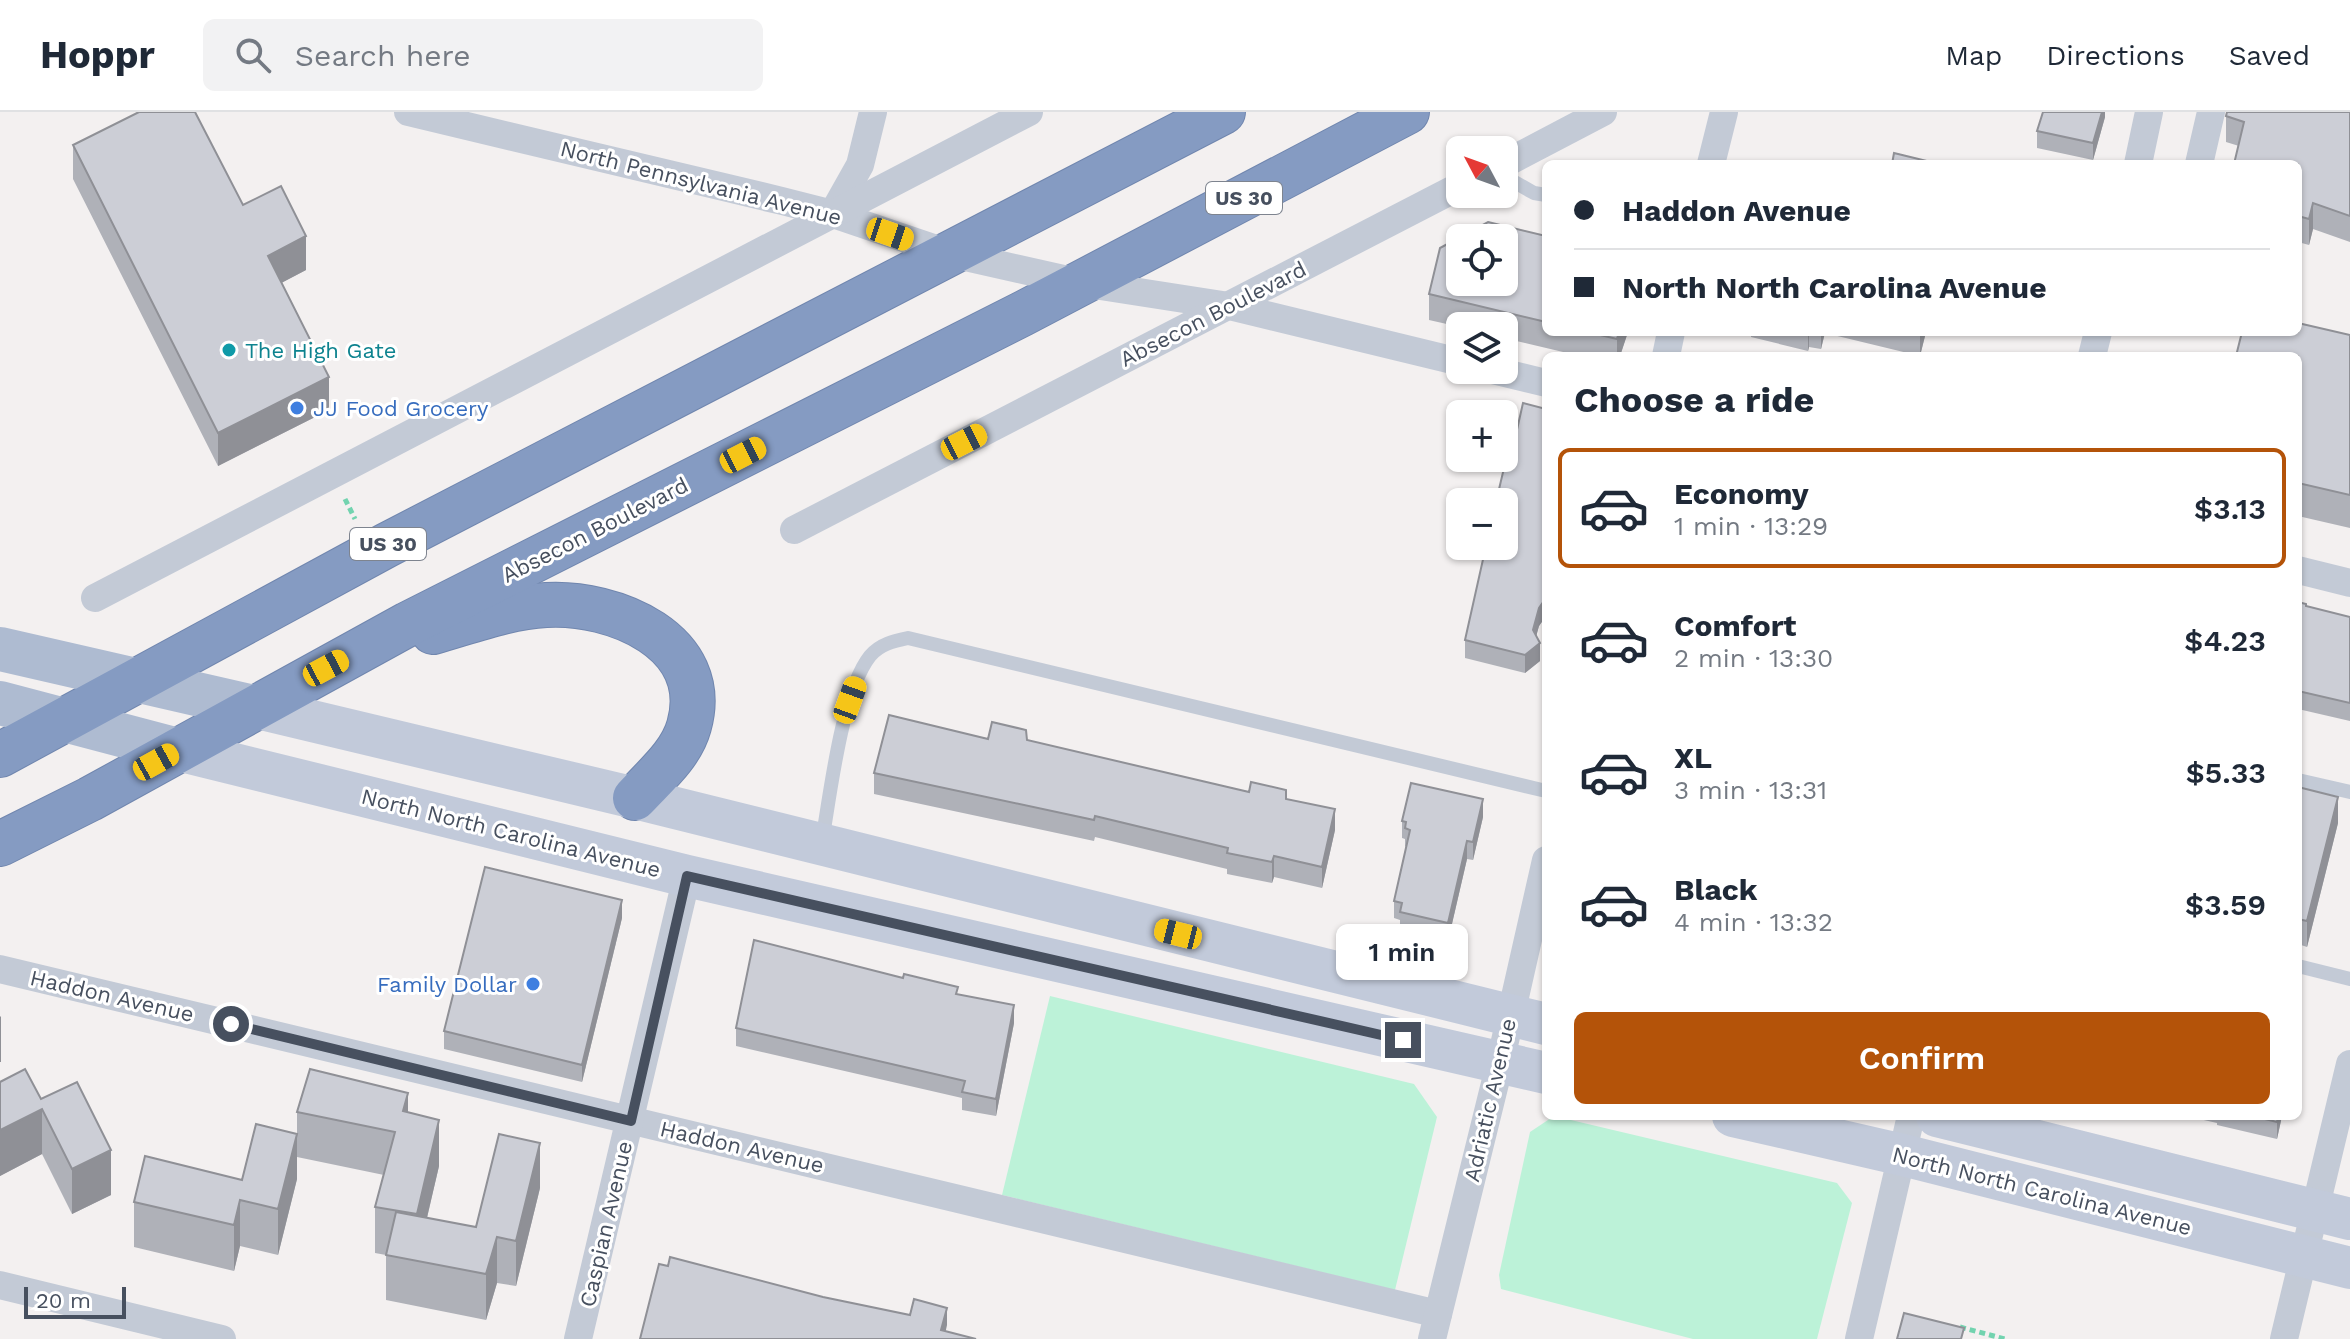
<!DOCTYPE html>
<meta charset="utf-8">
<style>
body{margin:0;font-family:"Work Sans",sans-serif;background:#f2f2f3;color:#1f2937;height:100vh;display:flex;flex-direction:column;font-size:30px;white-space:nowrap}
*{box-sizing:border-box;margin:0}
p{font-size:26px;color:#747a83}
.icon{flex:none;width:44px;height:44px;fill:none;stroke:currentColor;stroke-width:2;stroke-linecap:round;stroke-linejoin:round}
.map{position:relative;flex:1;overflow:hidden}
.details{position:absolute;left:1542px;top:240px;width:760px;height:768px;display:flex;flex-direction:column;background:#fff;border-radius:12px;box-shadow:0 2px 6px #0004}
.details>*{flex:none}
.guide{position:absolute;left:1542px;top:48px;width:760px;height:176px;border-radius:12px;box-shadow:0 2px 6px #0004;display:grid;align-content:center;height:176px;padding:0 32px;background:#fff}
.needle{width:52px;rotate:311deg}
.tools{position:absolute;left:1446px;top:24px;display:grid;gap:16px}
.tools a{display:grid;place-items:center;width:72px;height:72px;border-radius:12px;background:#fff;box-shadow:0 2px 6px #0004;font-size:40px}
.scale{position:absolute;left:24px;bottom:20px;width:102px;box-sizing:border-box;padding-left:8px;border:4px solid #47505f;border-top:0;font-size:22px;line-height:28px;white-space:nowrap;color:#47505f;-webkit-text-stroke:6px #fff;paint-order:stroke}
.end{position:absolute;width:36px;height:36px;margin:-18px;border:10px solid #47505f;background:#fff;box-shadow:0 0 0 4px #fff}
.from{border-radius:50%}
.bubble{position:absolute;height:56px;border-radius:12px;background:#fff;box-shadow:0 2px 6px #0004;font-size:26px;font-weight:600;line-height:56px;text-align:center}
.car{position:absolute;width:24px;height:48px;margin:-24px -12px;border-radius:10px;box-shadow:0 0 6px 2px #0007;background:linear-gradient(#f5c518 24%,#345 0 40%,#f5c518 0 76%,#345 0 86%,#f5c518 0)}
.guide b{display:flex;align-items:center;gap:28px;height:76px;font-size:30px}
.guide b+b{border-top:2px solid #e0e1e3}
.guide i{width:20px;height:20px;background:#1f2937}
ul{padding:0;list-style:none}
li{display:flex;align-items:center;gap:24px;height:120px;margin:0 16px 12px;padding:0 16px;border:4px solid transparent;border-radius:12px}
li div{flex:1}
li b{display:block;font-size:30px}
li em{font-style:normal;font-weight:600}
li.active{border-color:#b45309}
li>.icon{width:72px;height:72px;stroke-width:1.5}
h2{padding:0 32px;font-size:36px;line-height:96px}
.action{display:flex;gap:16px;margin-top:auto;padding:16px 32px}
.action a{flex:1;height:92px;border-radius:12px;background:#b45309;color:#fff;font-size:32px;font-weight:600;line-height:92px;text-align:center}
header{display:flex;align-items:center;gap:48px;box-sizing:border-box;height:112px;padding:0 40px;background:#fff;border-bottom:2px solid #e0e1e3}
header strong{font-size:38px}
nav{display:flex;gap:44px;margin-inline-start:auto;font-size:28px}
.search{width:560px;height:72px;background:#f2f2f3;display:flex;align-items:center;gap:20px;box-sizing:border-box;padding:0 28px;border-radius:12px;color:#747a83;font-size:30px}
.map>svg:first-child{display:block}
.green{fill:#bcf2d8}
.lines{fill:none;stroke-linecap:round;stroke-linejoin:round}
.highway-casing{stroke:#7086ae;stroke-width:46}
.path{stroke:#72d3af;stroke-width:5;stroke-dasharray:6 4;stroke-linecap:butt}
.lane{stroke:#c3cad6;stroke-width:14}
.street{stroke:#c3cad6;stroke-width:28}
.secondary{stroke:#c2cada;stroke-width:42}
.primary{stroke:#aebbd1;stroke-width:44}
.highway{stroke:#859bc2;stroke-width:44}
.wall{fill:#afb1b8}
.shaded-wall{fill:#8f9096}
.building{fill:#ccced6;stroke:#8f9096;stroke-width:2;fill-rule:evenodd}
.route{stroke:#47505f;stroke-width:10}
.culture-dot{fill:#0f9aa8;stroke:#fff;stroke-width:3}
.shop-dot{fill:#3f7fe0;stroke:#fff;stroke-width:3}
.labels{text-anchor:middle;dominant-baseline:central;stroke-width:6;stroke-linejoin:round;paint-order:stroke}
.shield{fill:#fff;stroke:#7e848f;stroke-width:2}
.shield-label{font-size:20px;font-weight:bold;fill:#47505f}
.street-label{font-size:22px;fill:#47505f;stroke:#fff}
.culture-label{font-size:22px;fill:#0d838f;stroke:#fff;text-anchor:start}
.shop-label{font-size:22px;fill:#366cbe;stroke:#fff;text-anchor:start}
</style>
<header>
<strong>Hoppr</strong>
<div class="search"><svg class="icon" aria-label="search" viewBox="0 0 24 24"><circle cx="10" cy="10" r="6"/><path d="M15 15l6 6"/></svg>Search here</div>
<nav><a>Map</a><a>Directions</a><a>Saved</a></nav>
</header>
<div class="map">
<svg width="2350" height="1227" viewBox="0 0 2350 1227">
<rect width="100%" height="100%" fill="#f3f0f0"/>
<g class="green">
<polygon points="1050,884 1414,972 1437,1005 1395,1178 1002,1083"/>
<polygon points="1554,1004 1837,1071 1852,1091 1817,1227 1693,1227 1501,1177 1499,1163 1530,1020"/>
</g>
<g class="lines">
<g class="highway-casing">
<g id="highway">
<path d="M 433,520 C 469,510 508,495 546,493 C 613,489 713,529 689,614 C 681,643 655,664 635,686"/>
<polyline points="0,643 387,433 1223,0"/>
<polyline points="0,732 90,687 408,512 1022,202 1407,0"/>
</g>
</g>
<g class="path">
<polyline points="345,387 355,407"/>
<polyline points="1960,1215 2005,1227"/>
</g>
<g class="lane">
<polyline points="1504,64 1534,81 1546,83"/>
<polyline points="2298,668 2350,680"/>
<path d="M 822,730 C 830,683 842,579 870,544 C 880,532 894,529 908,526 L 1546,679"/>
<polyline points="2298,854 2350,867"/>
</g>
<g class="street">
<polyline points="408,0 782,89 833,102 948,141 1081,171 1229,194 1460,250"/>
<polyline points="1504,52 1603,0"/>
<polyline points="1711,52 1724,0"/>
<polyline points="2138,52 2149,0"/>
<polyline points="2199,52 2211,0"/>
<polyline points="833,101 860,53 873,0"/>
<polyline points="1666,244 1671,220"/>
<polyline points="2092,244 2098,220"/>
<polyline points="1492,258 1546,271"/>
<polyline points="794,418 1460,74"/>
<polyline points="2298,458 2350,471"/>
<polyline points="95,486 1029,0"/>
<polyline points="0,857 1438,1202"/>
<polyline points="0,1173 222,1227"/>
<polyline points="578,1227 687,764"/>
<polyline points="1432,1227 1500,951 1546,748"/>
<polyline points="1859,1227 1911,1004"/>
<polyline points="2284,1227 2350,952"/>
</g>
<g class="secondary">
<polyline points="253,595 635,686 1546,912"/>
<polyline points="178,638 687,764 1546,961"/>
<polyline points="1733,1004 1903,1043 2350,1156"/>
<polyline points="1937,1004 2350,1107"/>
</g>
<g class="primary">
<polyline points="0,537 253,595"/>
<polyline points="0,591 178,638"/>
</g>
<use href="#highway" class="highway"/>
</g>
<g class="wall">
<polygon points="2105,0 2105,5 2093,48 2037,36 2037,19"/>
<polygon points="2350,0 2350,130 2313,117 2309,133 2298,130 2298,52 2226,30 2226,4"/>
<polygon points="73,33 243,93 306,158 281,171 329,298 218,354 73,67"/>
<polygon points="1546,124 1546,220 1628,220 1620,244 1580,244 1504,226 1504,214 1460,214 1460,215 1429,208 1429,182"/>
<polygon points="1751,220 1926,220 1920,244 1825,221 1821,237 1809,235 1808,239 1751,225"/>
<polygon points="2350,223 2350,416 2298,404 2298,244"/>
<polygon points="1546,297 1546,504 1539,514 1536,524 1540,549 1525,561 1465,546 1465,528 1512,340"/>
<polygon points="2298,490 2306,494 2350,505 2350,609 2298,597"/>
<polygon points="988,627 1286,687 1335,718 1322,776 1274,765 1272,771 1227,762 1227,757 1095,725 1094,729 874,682 874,661"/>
<polygon points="2298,675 2338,711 2307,835 2298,832"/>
<polygon points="1483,705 1473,748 1467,747 1448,829 1400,818 1400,808 1394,806 1394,789 1406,735 1405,734 1405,727 1402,726 1402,709"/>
<polygon points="622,806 582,970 444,937 444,919"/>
<polygon points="958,882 1014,911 996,1004 962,998 962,986 736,934 736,916"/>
<polygon points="0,970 41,987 111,1083 72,1102 42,1042 0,1064"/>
<polygon points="297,1000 408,1000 439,1054 427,1106 476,1115 540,1076 516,1174 497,1171 486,1208 386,1188 386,1143 375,1141 375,1095 384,1063 297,1045"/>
<polygon points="2186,1004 2282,1004 2277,1027 2217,1013 2217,1011"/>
<polygon points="297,1067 278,1143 240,1134 234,1159 134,1135 134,1090 242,1068"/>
</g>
<g class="shaded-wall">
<polygon points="2102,0 2105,0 2105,5 2093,48 2093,31"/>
<polygon points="2313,91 2313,117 2309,133 2309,107"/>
<polygon points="306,124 306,158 268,178 268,144"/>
<polygon points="1619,220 1628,220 1620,244 1617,244 1617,227"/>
<polygon points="1808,220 1809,220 1809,235 1808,239"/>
<polygon points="1821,220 1825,220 1821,237"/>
<polygon points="1920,220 1926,220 1920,244"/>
<polygon points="329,265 329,298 218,354 218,321"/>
<polygon points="1546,486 1546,504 1539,514 1533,536 1533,518 1539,496"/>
<polygon points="1540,531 1540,549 1525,561 1525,543"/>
<polygon points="2338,685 2338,711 2307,835 2307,809"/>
<polygon points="1483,687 1483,705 1473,748 1473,730"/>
<polygon points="1335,697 1335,718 1322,776 1322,755"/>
<polygon points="1467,729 1467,747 1448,829 1448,811"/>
<polygon points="1274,744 1274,765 1272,771 1272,750"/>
<polygon points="622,788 622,806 582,970 582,953"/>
<polygon points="1014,893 1014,911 996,1004 996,987"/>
<polygon points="1,904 1,950 0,950 0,905"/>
<polygon points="408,981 408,1026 403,999"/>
<polygon points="42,997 42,1042 0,1064 0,1018"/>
<polygon points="2278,1004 2282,1004 2277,1027 2277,1010"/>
<polygon points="439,1008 439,1054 417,1148 417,1102"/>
<polygon points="297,1022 297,1067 278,1143 278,1097"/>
<polygon points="540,1031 540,1076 516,1174 516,1129"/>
<polygon points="111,1038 111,1083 72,1102 72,1057"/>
<polygon points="240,1088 240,1134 234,1159 234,1113"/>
<polygon points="497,1125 497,1171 486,1208 486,1162"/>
<polygon points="947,1196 947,1213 944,1227 941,1218"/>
</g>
<g class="building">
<polygon points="139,0 195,0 243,93 281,74 306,124 268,144 329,265 218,321 73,33"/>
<polygon points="2043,0 2102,0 2093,31 2037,19"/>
<polygon points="2227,0 2350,0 2350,104 2313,91 2309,107 2298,104 2298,52 2234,52 2244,10 2226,4"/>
<polygon points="1894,41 1939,52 1892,52"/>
<path d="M 1488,110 L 1546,124 L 1546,210 L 1429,182 L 1440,136 ZM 1460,126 L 1504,126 L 1504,170 L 1460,170 Z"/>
<polygon points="2298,211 2350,223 2350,383 2298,371 2298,244 2236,244 2242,220 2298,220"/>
<polygon points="1588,220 1619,220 1617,227"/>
<polygon points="1523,291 1546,297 1546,486 1539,496 1533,518 1540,531 1525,543 1465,528 1486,434 1504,434 1504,390 1496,390 1508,339 1512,340"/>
<polygon points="2298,490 2306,492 2306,494 2350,505 2350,591 2298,579"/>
<polygon points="889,603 988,627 992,610 1026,618 1027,628 1249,680 1251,670 1286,678 1286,687 1335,697 1322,755 1274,744 1272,750 1227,741 1228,736 1095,704 1094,708 874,661"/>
<polygon points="1411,671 1483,687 1473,730 1467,729 1448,811 1400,800 1402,791 1394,789 1410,718 1405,716 1406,710 1402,709"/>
<polygon points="2298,675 2338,685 2307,809 2298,807"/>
<polygon points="485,755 622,788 582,953 444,919"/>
<polygon points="754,828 903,866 904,862 958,875 956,882 1014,893 996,987 962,980 965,969 736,916"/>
<polygon points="25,957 41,987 77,970 111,1038 72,1057 42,997 0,1018 0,970"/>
<polygon points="310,957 408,981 403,999 439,1008 417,1102 375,1095 395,1020 297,1000"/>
<polygon points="2253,1004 2278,1004 2277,1010"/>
<polygon points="256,1012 297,1022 278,1097 240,1088 234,1113 134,1090 145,1044 242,1068"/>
<polygon points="499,1022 540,1031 516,1129 497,1125 486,1162 386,1143 396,1100 476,1115"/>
<polygon points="670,1145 823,1185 910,1203 914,1187 947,1196 941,1218 976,1227 640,1227 659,1152 668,1154"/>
<polygon points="1904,1201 1964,1216 1961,1227 1897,1227"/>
</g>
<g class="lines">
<polyline class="route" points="231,912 631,1009 687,764 1403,928"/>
</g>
<circle class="culture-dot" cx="229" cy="238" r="8"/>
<g class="shop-dot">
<circle cx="297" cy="296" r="8"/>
<circle cx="533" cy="872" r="8"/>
</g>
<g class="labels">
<g class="shield">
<rect x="1206" y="70" width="76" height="32" rx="6"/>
<rect x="350" y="416" width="76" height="32" rx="6"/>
</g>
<g class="shield-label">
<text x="1244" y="86">US 30</text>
<text x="388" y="432">US 30</text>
</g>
<g class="street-label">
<text transform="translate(701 71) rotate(14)">North Pennsylvania Avenue</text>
<text transform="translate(1213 202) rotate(-27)">Absecon Boulevard</text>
<text transform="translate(595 418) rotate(-27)">Absecon Boulevard</text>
<text transform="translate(511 721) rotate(14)">North North Carolina Avenue</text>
<text transform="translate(112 884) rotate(13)">Haddon Avenue</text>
<text transform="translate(1490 988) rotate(-77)">Adriatic Avenue</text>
<text transform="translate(742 1035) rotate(13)">Haddon Avenue</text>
<text transform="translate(2042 1079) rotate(14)">North North Carolina Avenue</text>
<text transform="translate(606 1112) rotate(-77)">Caspian Avenue</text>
</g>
<g class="culture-label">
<text x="245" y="238">The High Gate</text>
</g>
<g class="shop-label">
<text x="313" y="296">JJ Food Grocery</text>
<text x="517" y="872" text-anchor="end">Family Dollar</text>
</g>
</g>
</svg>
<div class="tools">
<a><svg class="needle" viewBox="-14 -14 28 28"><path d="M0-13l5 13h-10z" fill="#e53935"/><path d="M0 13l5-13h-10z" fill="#747a83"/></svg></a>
<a><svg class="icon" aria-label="locate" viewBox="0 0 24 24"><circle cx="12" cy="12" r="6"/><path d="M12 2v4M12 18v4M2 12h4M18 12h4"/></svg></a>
<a><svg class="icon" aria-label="layers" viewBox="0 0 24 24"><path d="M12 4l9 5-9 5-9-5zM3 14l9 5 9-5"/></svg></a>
<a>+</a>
<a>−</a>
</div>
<div class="scale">20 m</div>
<i class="end from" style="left:231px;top:912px"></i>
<i class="end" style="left:1403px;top:928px"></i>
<div class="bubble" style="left:1336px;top:812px;width:132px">1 min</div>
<i class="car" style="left:890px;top:122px;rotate:109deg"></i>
<i class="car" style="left:964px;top:330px;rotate:63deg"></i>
<i class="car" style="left:743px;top:343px;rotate:63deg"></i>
<i class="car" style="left:326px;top:556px;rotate:62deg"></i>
<i class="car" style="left:850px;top:588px;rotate:20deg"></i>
<i class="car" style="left:156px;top:650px;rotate:61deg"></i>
<i class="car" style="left:1178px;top:822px;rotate:284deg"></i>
<div class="guide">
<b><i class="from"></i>Haddon Avenue</b>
<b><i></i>North North Carolina Avenue</b>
</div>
<section class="details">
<h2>Choose a ride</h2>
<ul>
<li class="active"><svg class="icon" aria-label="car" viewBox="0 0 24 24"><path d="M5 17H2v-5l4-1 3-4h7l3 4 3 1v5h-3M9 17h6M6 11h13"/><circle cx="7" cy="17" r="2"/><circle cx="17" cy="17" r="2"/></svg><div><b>Economy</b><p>1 min · 13:29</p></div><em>$3.13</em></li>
<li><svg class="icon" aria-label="car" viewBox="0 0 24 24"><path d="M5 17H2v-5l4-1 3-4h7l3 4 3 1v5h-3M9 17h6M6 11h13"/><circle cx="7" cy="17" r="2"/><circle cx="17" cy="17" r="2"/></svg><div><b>Comfort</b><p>2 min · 13:30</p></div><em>$4.23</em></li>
<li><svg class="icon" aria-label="car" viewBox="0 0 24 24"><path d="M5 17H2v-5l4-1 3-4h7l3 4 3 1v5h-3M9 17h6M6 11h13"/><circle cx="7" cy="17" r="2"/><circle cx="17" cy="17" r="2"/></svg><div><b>XL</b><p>3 min · 13:31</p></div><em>$5.33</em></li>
<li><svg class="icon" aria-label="car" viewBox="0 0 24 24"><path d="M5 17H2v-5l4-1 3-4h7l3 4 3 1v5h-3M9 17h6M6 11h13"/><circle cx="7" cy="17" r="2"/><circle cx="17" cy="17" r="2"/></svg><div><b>Black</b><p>4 min · 13:32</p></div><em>$3.59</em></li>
</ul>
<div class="action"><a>Confirm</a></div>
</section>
</div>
